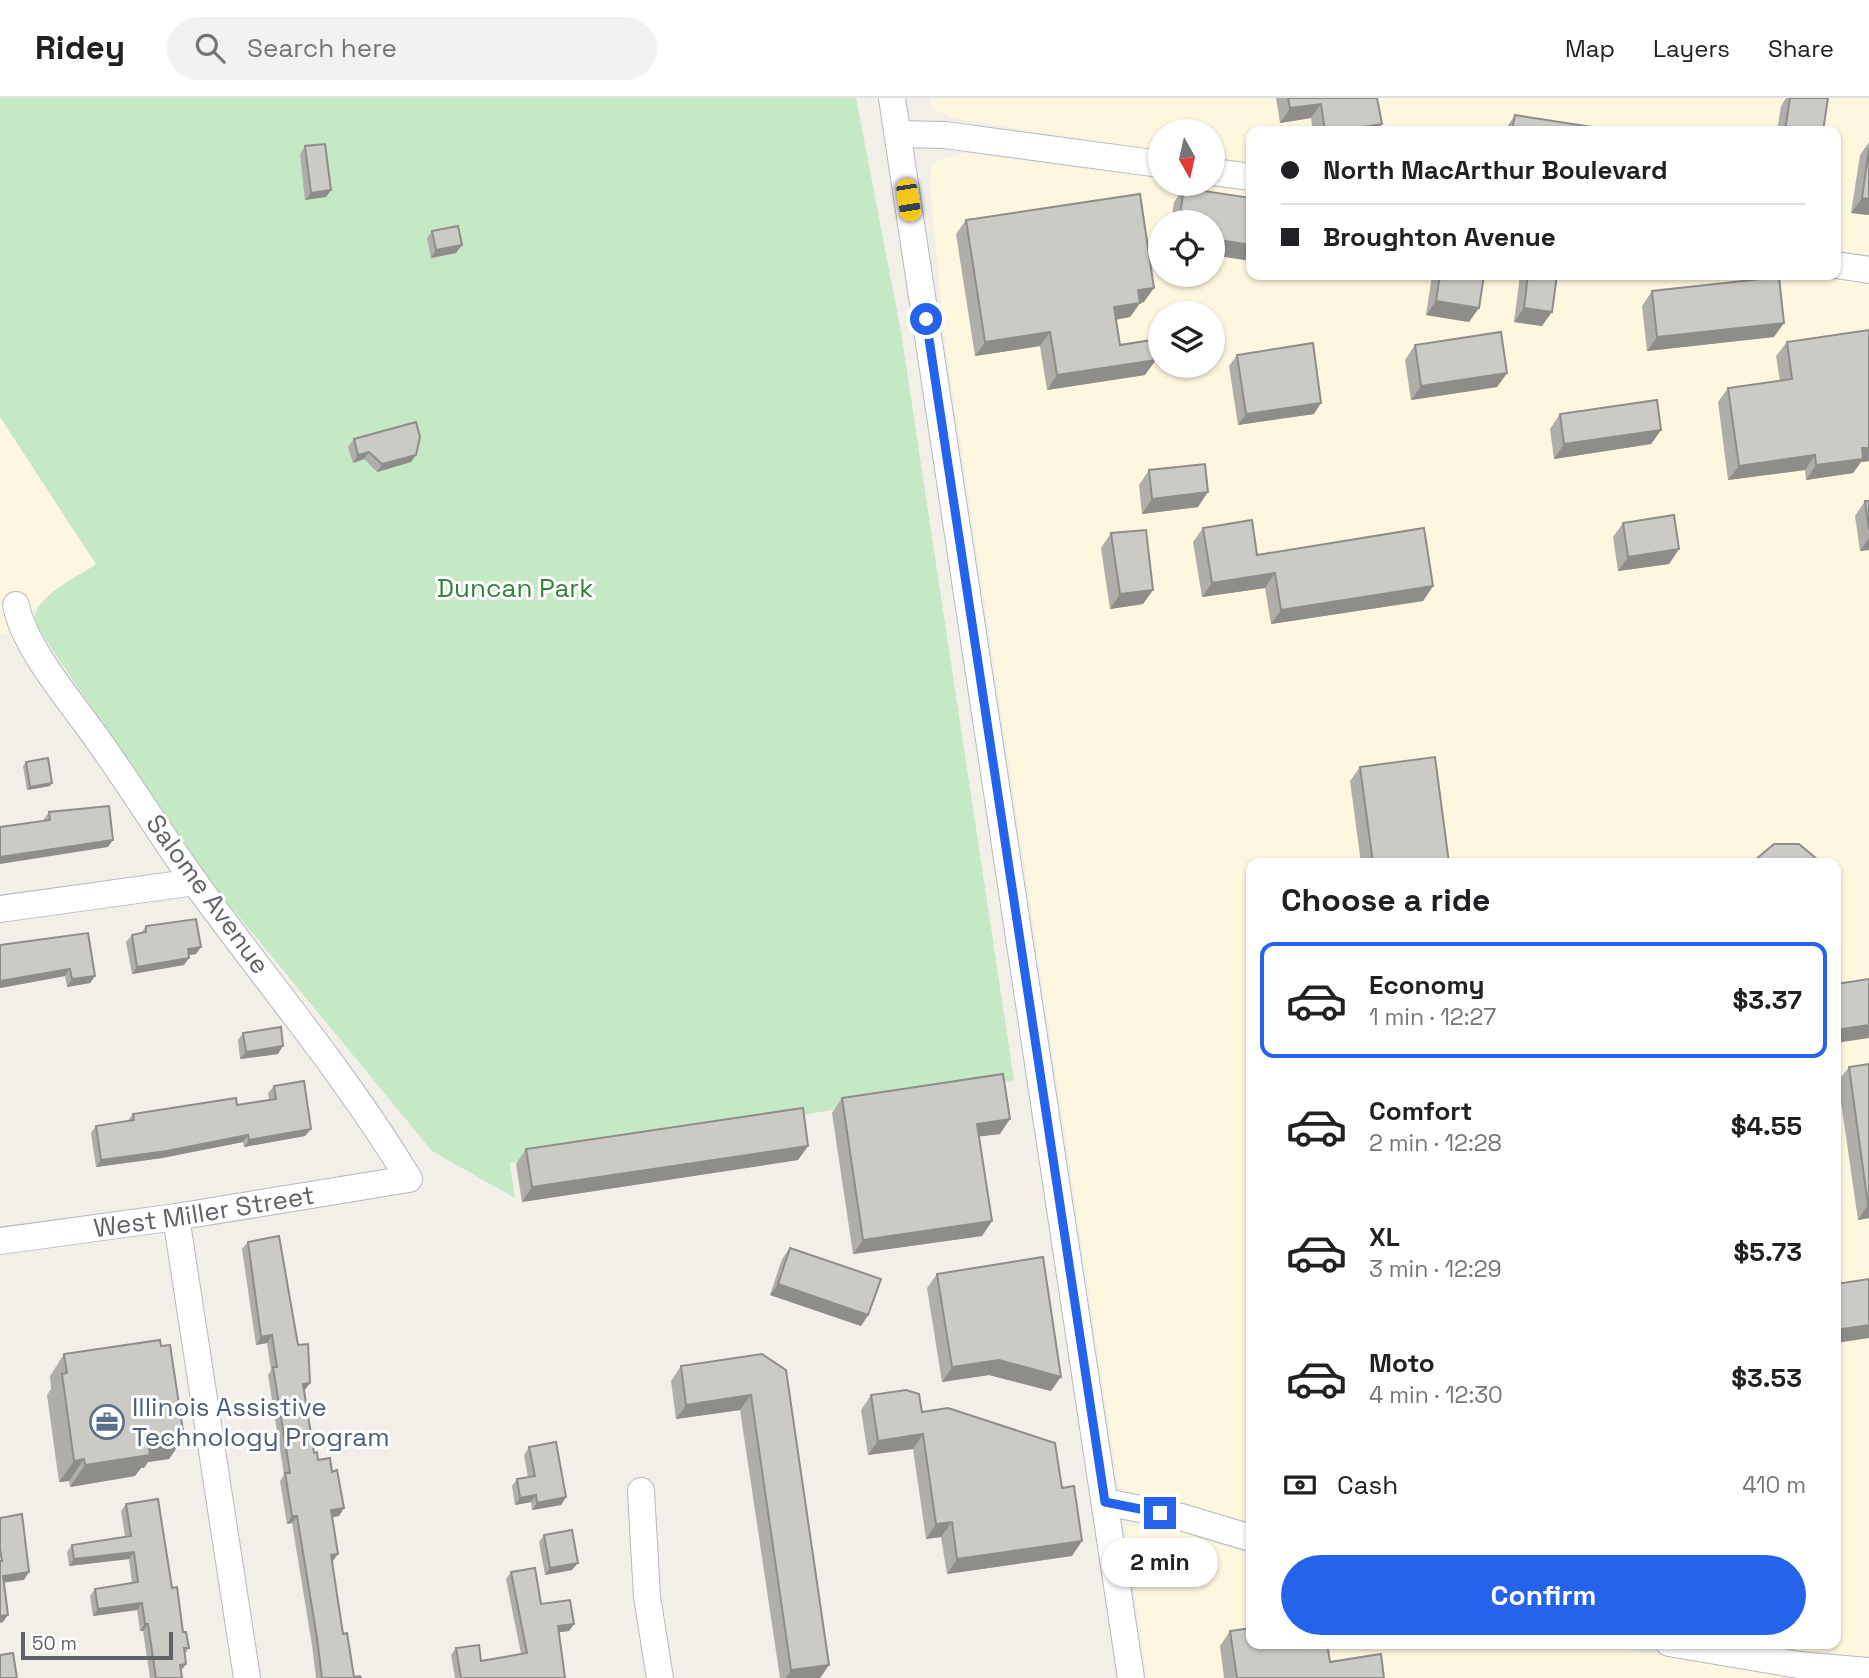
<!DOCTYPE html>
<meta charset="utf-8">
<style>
body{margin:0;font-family:"Space Grotesk",sans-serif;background:#f2f2f2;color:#202124;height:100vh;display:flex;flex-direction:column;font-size:26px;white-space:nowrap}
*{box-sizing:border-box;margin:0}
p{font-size:23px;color:#757577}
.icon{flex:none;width:38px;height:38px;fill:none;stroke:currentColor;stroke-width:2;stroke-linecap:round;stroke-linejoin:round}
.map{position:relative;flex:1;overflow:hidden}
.panel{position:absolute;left:1246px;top:760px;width:595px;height:791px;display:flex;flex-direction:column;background:#fff;border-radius:14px;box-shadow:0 2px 5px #0004}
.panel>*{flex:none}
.hud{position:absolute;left:1246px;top:28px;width:595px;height:154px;border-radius:14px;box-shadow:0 2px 5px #0004;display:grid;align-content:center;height:154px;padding:0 35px;background:#fff}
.needle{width:46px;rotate:172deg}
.controls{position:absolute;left:1148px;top:21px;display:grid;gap:14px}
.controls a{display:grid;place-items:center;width:77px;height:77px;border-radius:50%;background:#fff;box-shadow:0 2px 5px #0004;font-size:35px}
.scale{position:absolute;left:21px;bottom:18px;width:152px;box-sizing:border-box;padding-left:7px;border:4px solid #5f6368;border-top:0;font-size:19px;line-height:24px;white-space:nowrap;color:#5f6368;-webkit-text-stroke:5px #fff;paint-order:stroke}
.end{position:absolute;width:32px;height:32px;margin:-16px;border:9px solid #2563eb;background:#fff;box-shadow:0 0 0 4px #fff}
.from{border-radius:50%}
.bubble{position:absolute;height:49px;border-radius:24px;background:#fff;box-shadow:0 2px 5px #0004;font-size:23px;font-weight:600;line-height:49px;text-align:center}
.car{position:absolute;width:21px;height:42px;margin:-21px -10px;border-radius:9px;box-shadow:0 0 5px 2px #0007;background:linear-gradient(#f5c518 24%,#345 0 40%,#f5c518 0 76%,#345 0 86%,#f5c518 0)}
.hud b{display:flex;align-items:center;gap:24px;height:66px;font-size:26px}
.hud b+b{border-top:2px solid #e0e0e0}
.hud i{width:18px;height:18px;background:#202124}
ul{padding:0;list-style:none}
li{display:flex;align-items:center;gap:21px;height:116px;margin:0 14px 10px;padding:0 21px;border:4px solid transparent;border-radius:14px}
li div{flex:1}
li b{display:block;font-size:26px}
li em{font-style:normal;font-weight:600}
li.active{border-color:#2563eb}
li>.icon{width:63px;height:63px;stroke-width:1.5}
h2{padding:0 35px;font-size:32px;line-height:84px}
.pay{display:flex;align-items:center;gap:18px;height:77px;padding:0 35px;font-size:26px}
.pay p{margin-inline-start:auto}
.primary-button{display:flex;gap:14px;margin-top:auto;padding:14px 35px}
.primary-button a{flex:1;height:80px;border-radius:42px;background:#2563eb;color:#fff;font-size:28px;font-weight:600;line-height:80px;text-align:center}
header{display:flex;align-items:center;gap:42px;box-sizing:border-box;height:98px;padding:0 35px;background:#fff;border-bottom:2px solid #e0e0e0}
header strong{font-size:33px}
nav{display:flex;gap:38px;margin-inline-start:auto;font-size:24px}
.search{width:490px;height:63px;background:#f2f2f2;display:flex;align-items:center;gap:18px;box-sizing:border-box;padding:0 24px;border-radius:38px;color:#757577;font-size:26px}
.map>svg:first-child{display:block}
.commercial{fill:#fef7e0;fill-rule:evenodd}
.green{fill:#c5e8c5}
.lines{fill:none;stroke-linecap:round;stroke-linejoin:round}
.minor-casing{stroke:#b5b8bc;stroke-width:28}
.minor{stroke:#fff;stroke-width:26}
.wall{fill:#afaea9}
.shaded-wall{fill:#8f8d8a}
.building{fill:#cccac5;stroke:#8f8d8a;stroke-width:2}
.route{stroke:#2563eb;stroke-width:9}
.labels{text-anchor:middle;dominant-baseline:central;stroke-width:6;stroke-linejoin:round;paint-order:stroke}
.park-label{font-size:26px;fill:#348238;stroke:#fff}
.street-label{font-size:26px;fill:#5f6368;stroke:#fff}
.service-label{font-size:26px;fill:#4e5e75;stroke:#fff;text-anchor:start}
</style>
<header>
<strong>Ridey</strong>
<div class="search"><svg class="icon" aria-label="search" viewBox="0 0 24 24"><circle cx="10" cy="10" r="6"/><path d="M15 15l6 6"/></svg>Search here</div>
<nav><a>Map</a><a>Layers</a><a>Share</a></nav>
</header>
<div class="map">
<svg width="1869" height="1580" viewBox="0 0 1869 1580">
<rect width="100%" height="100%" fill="#f1efe8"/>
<g class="commercial">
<polygon points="930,0 1869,0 1869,157 1836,152 1836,33 1251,33 1251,66 1213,61 1213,33 1160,33 1160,53 951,20 932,10"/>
<path d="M 965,55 L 1160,81 L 1160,86 L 1196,86 L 1251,93 L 1251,177 L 1810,177 L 1869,185 L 1869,1564 L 1725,1545 L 1836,1545 L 1836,765 L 1251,765 L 1251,1424 L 1127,1394 L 1118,1386 L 944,235 L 929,79 L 933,66 L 941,61 ZM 1160,124 L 1213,124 L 1213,177 L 1160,177 ZM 1160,215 L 1213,215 L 1213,268 L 1160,268 Z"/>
<polygon points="0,319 96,467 43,503 5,536 0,536"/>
<polygon points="1158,1427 1251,1457 1251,1545 1591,1545 1796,1580 1147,1580 1125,1428"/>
</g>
<path class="green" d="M 0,0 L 856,0 L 901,234 L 1014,982 L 510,1065 L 515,1100 L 432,1053 L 222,798 L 176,736 L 34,524 C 35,497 76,480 96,466 L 0,319 Z"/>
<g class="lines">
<g class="minor-casing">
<g id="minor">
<polyline points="892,0 1131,1580"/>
<polyline points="898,36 945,37 1160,66"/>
<polyline points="1213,74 1251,79"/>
<polyline points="1836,167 1869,172"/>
<polyline points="0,811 195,784"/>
<polyline points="176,1119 247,1580"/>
<path id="s1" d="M 0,1143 L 176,1119 L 409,1081 C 345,975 266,883 194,783 C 161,737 131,688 98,642 C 73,606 24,550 16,507"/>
<polyline points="641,1393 647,1499 660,1580"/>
<polyline points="1105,1404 1181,1419 1251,1440"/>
<polyline points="1669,1545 1799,1567 1869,1573"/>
</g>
</g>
<use href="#minor" class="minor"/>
</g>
<g class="wall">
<polygon points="1276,0 1377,0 1382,26 1377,33 1313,33 1311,20 1280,25"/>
<polygon points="1786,0 1828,0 1823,33 1777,33 1781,8"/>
<polygon points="1515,17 1618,33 1504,33"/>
<polygon points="1869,44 1869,117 1851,115 1860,57"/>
<polygon points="305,48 331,92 326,99 305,102 300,56"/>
<polygon points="1184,90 1251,100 1251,163 1213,157 1213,124 1171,124 1174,104"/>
<polygon points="966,122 1144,204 1140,205 1130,219 1116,222 1120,247 1145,277 1047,292 1040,248 975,258 956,136"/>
<polygon points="432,133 456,155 431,160 427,140"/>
<polygon points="1432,177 1484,177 1469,224 1426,217"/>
<polygon points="1520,177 1557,177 1542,228 1514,224"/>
<polygon points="1652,193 1774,239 1647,253 1642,208"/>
<polygon points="1869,232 1869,363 1861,364 1853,375 1806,382 1805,372 1728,382 1718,304 1728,290 1780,283 1776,258 1787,244"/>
<polygon points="1415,247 1507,275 1497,289 1411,302 1405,262"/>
<polygon points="1237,257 1314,316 1238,327 1229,268"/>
<polygon points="1560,316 1661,332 1651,346 1554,361 1550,331"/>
<polygon points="354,341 411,364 377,374 364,361 353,365 348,349"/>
<polygon points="1149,372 1198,409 1142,416 1139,387"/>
<polygon points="1865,403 1869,403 1869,452 1860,453 1855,418"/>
<polygon points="1623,425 1679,451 1669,466 1618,473 1613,439"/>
<polygon points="1203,430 1257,457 1433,488 1423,503 1271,526 1265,490 1202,499 1193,444"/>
<polygon points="1111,435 1153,492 1143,506 1110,511 1101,450"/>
<polygon points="26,664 50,688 27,692 23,668"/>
<polygon points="1360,669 1449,765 1361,765 1350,683"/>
<polygon points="49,714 108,749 44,723 44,721"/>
<polygon points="146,828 196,856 189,857 184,867 132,876 126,844 132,837 141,835"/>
<polygon points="0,847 95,878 90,885 67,889 65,878 0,890"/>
<polygon points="243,935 278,956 240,961 238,942"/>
<polygon points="1869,966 1869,1120 1858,1122 1838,983 1849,969"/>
<polygon points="274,988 311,1031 305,1038 244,1049 243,1044 162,1060 96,1069 91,1035 96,1028 128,1023 133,1016 237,1007 269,1002 268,995"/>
<polygon points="842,1000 1000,1036 979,1038 992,1123 982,1138 853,1156 832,1015"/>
<polygon points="808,1048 798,1062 522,1104 516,1066 526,1051"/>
<polygon points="248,1144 298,1247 310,1285 304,1292 314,1355 318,1362 332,1374 344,1410 339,1418 332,1419 333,1463 332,1463 343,1536 354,1579 361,1580 316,1580 312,1547 292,1425 287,1426 280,1383 284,1377 268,1277 271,1272 267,1245 256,1247 242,1151"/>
<polygon points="790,1150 868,1217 861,1228 770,1197 782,1161"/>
<polygon points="937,1176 1051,1293 989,1277 942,1284 927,1190"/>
<polygon points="161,1248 184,1339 169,1361 148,1364 144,1370 141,1370 135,1378 70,1389 69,1383 59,1384 47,1297 51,1291 50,1278 64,1256"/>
<polygon points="762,1256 829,1567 820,1580 780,1580 740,1312 676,1321 671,1283 681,1268"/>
<polygon points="871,1297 922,1314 1062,1390 1072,1458 947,1476 941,1439 926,1441 913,1351 868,1357 861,1312"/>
<polygon points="529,1349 566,1399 561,1407 532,1412 531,1404 515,1407 512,1388 517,1381 528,1379 524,1357"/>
<polygon points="126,1406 172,1490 183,1534 189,1550 185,1556 181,1573 182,1580 150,1580 143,1533 140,1533 137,1512 93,1518 90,1498 95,1491 132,1485 129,1461 69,1468 67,1454 72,1447 125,1439 121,1413"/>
<polygon points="544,1437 572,1472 545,1477 539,1444"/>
<polygon points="511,1474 541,1506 574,1526 569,1533 559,1534 565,1580 455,1580 451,1557 456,1550 481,1563 521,1556 506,1481"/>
<polygon points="1230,1533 1330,1564 1384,1580 1224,1580 1220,1548"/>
</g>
<g class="shaded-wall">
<polygon points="1321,6 1311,20 1280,25 1290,10"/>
<polygon points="1382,26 1377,33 1337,33"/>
<polygon points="331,92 326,99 305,102 311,95"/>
<polygon points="1862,100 1869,101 1869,117 1851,115"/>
<polygon points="1213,141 1251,147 1251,163 1213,157"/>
<polygon points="462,147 456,155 431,160 436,152"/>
<polygon points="1154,190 1144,204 1140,205 1130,219 1104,223 1114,209 1138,192"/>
<polygon points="1436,203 1479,210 1469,224 1426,217"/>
<polygon points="1524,210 1552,214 1542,228 1514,224"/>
<polygon points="1784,225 1774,239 1647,253 1657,239"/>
<polygon points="1050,234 1040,248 975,258 985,244"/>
<polygon points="1156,262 1145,277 1047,292 1057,277"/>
<polygon points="1507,275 1497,289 1411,302 1421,288"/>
<polygon points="1321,305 1314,316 1238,327 1246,316"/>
<polygon points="1661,332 1651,346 1554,361 1564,346"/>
<polygon points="1862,350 1869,350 1869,363 1861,364 1853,375 1806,382 1816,367"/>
<polygon points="369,354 364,361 353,365 358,357"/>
<polygon points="416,357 411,364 377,374 382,366"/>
<polygon points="1815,357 1805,372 1728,382 1739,368"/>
<polygon points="1208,394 1198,409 1142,416 1152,401"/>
<polygon points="1869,440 1869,452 1860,453"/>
<polygon points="1679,451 1669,466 1618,473 1628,459"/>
<polygon points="1275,475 1265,490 1202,499 1212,485"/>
<polygon points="1433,488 1423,503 1271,526 1281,512"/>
<polygon points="1153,492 1143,506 1110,511 1120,496"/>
<polygon points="52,685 50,688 27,692 30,689"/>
<polygon points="113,742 108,749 0,766 0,759"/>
<polygon points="201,849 196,856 183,858 188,851"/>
<polygon points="189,860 184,867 132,876 137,869"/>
<polygon points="70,871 65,878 0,890 0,883"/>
<polygon points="95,878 90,885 67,889 72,881"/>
<polygon points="1869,927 1869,940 1836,945 1836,932"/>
<polygon points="283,948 278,956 240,961 246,954"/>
<polygon points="1010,1021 1000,1036 967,1040 977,1026"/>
<polygon points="311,1031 305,1038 244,1049 249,1042"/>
<polygon points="248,1037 243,1044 162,1060 96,1069 101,1062"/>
<polygon points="808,1048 798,1062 522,1104 532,1089"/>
<polygon points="1868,1107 1869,1107 1869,1120 1858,1122"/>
<polygon points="992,1123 982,1138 853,1156 863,1142"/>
<polygon points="778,1186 868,1217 861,1228 770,1197"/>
<polygon points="1869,1227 1869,1240 1836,1245 1836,1232"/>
<polygon points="272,1237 267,1245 256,1247 261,1239"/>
<polygon points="999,1262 1061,1279 1051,1293 989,1277 942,1284 952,1269"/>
<polygon points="310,1285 305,1292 298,1293 303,1286"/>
<polygon points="751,1297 740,1312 676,1321 686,1307"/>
<polygon points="923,1336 913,1351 868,1357 878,1343"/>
<polygon points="184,1339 169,1361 148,1364 144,1370 141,1370 135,1378 70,1389 85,1367 149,1350 158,1343"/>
<polygon points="84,1361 69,1383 59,1384 74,1363"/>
<polygon points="536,1397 531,1404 515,1407 520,1400"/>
<polygon points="566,1399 561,1407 532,1412 537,1405"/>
<polygon points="344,1410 339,1418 326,1420 331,1412"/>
<polygon points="292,1418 297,1418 292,1425 287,1426"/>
<polygon points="952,1424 941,1439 926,1441 936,1426"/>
<polygon points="1082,1443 1072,1458 947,1476 957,1461"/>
<polygon points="134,1454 129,1461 69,1468 74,1461"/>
<polygon points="338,1456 333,1463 326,1464 331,1457"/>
<polygon points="578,1465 572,1472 545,1477 550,1470"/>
<polygon points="29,1474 24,1482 0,1485 3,1478"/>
<polygon points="142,1505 137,1512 93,1518 98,1511"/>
<polygon points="8,1517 3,1524 0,1525 0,1518"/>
<polygon points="145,1526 148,1526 143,1533 140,1533"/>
<polygon points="574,1526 569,1533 553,1535 558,1528"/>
<polygon points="186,1566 181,1573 175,1574 180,1567"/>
<polygon points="829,1567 820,1580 786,1580 791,1572"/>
</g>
<g class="building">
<polygon points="1288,0 1377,0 1382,26 1337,33 1325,33 1321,6 1290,10"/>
<polygon points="1790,0 1828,0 1823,33 1785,33"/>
<polygon points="1515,17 1618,33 1512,33"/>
<polygon points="325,46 331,92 311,95 305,48"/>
<polygon points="1869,50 1869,101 1862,100"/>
<polygon points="1184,90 1251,100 1251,147 1213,141 1213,124 1179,124"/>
<polygon points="1140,96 1154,190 1138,192 1140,205 1114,209 1120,247 1152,242 1156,262 1057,277 1050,234 985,244 966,122"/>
<polygon points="458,128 462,147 436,152 432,133"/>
<polygon points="1440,177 1484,177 1479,210 1436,203"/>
<polygon points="1528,177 1557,177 1552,214 1524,210"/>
<polygon points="1779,179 1784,225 1657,239 1652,193"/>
<polygon points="1869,232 1869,350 1862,350 1863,361 1816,367 1815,357 1739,368 1728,290 1792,281 1787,244"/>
<polygon points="1501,234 1507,275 1421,288 1415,247"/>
<polygon points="1313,245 1321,305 1246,316 1237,257"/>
<polygon points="1657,302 1661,332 1564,346 1560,316"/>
<polygon points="416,324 420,339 416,357 382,366 369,354 358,357 354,341"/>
<polygon points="1205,366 1208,394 1152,401 1149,372"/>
<polygon points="1865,403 1869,403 1869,432"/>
<polygon points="1674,417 1679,451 1628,459 1623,425"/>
<polygon points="1252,422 1257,457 1424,430 1433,488 1281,512 1275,475 1212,485 1203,430"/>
<polygon points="1146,432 1153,492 1120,496 1111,435"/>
<polygon points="1435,659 1449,765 1373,765 1360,669"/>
<polygon points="48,660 52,685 30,689 26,664"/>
<polygon points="109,708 113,742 0,759 0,729 50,722 49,714"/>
<polygon points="1774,746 1799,746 1818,762 1818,765 1754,765 1755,762"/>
<polygon points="196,821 201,849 188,851 189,860 137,869 132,837 146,834 146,828"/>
<polygon points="88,835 95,878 72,881 70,871 0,883 0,847"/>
<polygon points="1869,881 1869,927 1836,932 1836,886"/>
<polygon points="281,929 283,948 246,954 243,935"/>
<polygon points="1869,966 1869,1107 1868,1107 1849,969"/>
<polygon points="1003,976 1010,1021 977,1026 992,1123 863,1142 842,1000"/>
<polygon points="304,983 311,1031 249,1042 248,1037 167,1053 101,1062 96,1028 134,1022 133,1016 236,1000 237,1007 276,1001 274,988"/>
<polygon points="803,1010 808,1048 532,1089 526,1051"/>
<polygon points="279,1138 298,1247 308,1246 310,1285 303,1286 314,1355 317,1354 318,1362 330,1360 332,1374 337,1372 344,1410 331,1412 338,1456 331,1457 343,1536 347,1535 354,1579 360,1578 361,1580 322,1580 317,1540 297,1418 292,1418 285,1375 290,1375 273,1269 277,1269 272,1237 261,1239 248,1144"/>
<polygon points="790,1150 881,1181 868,1217 778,1186"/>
<polygon points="1043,1159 1061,1279 999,1262 952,1269 937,1176"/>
<polygon points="1869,1181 1869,1227 1836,1232 1836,1186"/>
<polygon points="160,1242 161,1248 170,1247 184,1339 158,1343 159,1349 149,1350 150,1357 85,1367 84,1361 74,1363 62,1276 67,1275 64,1256"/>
<polygon points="762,1256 786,1272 829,1567 791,1572 751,1297 686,1307 681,1268"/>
<polygon points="906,1292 919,1296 922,1314 948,1310 1055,1345 1062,1390 1074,1388 1082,1443 957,1461 952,1424 936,1426 923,1336 878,1343 871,1297"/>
<polygon points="556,1344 566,1399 537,1405 536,1397 520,1400 517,1381 535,1378 529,1349"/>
<polygon points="158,1401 172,1490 177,1489 183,1534 186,1534 189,1550 184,1550 186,1566 180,1567 182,1580 156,1580 148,1526 145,1526 142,1505 98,1511 95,1491 138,1484 134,1454 74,1461 72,1447 131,1438 126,1406"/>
<polygon points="22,1416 29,1474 3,1478 8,1517 0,1518 0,1463 2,1463 0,1451 0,1420"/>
<polygon points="572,1432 578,1465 550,1470 544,1437"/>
<polygon points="535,1470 541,1506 570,1502 574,1526 558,1528 565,1580 461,1580 456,1550 479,1547 481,1563 527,1555 511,1474"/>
<polygon points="1251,1530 1251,1545 1327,1545 1330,1564 1381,1556 1384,1580 1237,1580 1230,1533"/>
<polygon points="13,1555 17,1580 0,1580 0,1557"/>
</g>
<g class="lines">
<polyline class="route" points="926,221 1105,1404 1160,1415"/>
</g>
<defs>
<g id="office-ring" transform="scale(1.75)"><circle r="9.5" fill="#fff" stroke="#5c6f8a" stroke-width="1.5"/><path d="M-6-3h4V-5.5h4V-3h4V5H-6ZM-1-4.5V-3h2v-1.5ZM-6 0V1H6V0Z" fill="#5c6f8a"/></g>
</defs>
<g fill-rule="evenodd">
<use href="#office-ring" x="107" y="1324"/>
</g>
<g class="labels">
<g class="park-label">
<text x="515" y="490">Duncan Park</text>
</g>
<g class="street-label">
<text transform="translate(208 796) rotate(54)">Salome Avenue</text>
<text stroke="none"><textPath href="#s1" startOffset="206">West Miller Street</textPath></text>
</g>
<g class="service-label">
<text x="132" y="1309">Illinois Assistive<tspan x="132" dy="30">Technology Program</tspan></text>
</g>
</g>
</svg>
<div class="controls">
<a><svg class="needle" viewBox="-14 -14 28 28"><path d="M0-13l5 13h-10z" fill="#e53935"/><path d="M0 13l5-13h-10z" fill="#757577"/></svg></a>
<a><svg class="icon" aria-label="locate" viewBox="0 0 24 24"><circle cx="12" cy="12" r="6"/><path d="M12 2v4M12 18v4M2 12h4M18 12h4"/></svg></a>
<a><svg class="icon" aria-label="layers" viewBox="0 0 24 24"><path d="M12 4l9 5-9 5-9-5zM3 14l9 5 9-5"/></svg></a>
</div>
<div class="scale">50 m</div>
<i class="end from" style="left:926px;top:221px"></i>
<i class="end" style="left:1160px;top:1415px"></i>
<div class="bubble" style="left:1102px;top:1440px;width:116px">2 min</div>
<i class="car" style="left:908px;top:102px;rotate:171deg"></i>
<div class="hud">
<b><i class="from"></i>North MacArthur Boulevard</b>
<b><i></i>Broughton Avenue</b>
</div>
<section class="panel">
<h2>Choose a ride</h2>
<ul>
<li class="active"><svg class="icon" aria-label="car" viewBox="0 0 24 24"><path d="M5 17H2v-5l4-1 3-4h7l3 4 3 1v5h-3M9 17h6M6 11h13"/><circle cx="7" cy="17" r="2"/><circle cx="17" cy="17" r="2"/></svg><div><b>Economy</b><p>1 min · 12:27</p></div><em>$3.37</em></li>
<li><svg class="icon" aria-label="car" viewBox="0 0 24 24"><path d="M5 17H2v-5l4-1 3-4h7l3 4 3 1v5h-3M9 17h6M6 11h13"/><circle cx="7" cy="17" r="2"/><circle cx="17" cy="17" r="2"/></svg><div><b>Comfort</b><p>2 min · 12:28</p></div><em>$4.55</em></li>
<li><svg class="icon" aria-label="car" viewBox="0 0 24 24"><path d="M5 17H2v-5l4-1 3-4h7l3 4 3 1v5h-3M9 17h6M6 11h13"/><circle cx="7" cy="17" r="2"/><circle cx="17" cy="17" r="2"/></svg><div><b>XL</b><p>3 min · 12:29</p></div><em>$5.73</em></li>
<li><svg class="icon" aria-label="car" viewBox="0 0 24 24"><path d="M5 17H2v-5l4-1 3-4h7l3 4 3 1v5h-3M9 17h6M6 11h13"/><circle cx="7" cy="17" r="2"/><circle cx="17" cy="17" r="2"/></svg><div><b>Moto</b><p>4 min · 12:30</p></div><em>$3.53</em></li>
</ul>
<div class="pay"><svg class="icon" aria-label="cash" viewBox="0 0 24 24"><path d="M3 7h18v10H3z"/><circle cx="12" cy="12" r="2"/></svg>Cash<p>410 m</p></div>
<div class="primary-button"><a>Confirm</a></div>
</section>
</div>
